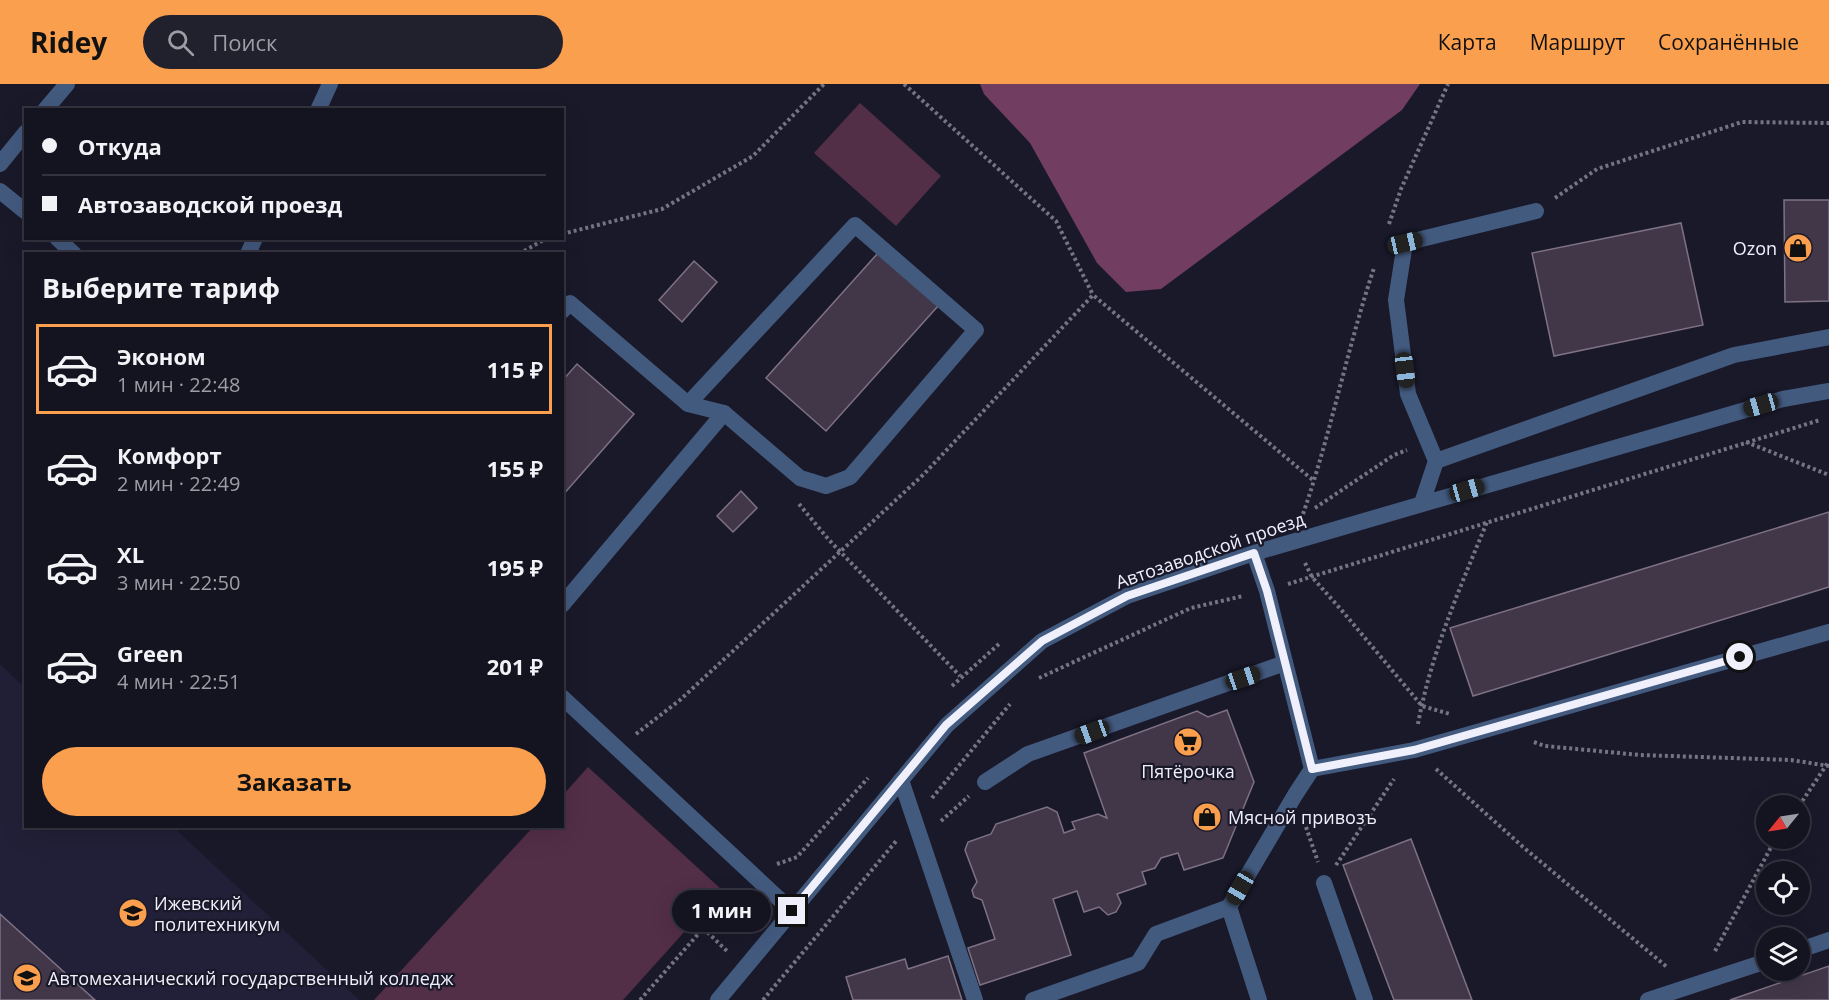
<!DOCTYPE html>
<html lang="ru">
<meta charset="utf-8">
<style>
body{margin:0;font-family:"Open Sans",sans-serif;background:#21202d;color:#f1f3f6;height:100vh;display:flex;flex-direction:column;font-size:22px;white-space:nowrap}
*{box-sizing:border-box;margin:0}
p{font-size:20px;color:#9d9ea5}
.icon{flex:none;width:33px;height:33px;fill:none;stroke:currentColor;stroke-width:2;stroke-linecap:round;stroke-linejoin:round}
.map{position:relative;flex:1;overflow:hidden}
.sheet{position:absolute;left:24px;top:168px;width:540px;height:576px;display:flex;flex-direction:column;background:#141320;border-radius:0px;box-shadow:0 6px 24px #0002,0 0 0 2px #33323e}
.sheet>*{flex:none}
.banner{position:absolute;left:24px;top:24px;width:540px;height:132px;border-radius:0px;box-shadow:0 6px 24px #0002,0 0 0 2px #33323e;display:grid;align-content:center;height:132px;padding:0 18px;background:#141320}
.needle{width:39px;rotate:240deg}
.buttons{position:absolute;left:1756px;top:711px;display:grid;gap:12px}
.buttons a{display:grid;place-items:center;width:54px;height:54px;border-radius:50%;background:#141320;box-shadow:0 6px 24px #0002,0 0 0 2px #33323e;font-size:30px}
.end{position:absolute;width:27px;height:27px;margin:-14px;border:8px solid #f0f0fd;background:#111;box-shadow:0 0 0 3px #111}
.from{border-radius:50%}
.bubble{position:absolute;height:42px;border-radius:21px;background:#141320;box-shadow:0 6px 24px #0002,0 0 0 2px #33323e;font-size:20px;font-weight:700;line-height:42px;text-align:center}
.car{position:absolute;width:18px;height:36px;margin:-18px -9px;border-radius:8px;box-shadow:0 0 4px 2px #0007;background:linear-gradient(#222 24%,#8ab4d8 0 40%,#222 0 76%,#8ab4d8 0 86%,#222 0)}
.banner b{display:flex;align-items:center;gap:21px;height:57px;font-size:22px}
.banner b+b{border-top:2px solid #33323e}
.banner i{width:15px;height:15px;background:#f1f3f6}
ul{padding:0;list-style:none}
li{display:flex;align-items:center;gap:18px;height:90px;margin:0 12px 9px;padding:0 6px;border:3px solid transparent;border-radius:0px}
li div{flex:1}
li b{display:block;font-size:22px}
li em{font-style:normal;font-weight:700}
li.active{border-color:#fa9f4e}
li>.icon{width:54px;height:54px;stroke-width:1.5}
h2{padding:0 18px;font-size:27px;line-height:72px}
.button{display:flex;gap:12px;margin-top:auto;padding:12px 18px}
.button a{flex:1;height:69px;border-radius:36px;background:#fa9f4e;color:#111;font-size:24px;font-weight:700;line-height:69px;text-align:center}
header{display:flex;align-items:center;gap:36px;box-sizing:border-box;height:84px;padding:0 30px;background:#fa9f4e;color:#111}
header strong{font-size:28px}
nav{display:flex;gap:33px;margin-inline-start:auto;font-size:21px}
.search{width:420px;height:54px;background:#21202d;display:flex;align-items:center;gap:15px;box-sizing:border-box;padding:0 21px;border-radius:33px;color:#9d9ea5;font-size:22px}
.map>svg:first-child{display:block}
.built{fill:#222038}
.green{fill:#532e47}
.forest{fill:#713d61}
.building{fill:#423749;stroke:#7e7185;stroke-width:1.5}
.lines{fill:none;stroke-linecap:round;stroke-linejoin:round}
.path{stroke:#757483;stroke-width:4;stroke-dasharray:3 3;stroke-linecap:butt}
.service{stroke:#435a7f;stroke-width:16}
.minor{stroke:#435a7f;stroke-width:16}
.route{stroke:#f0f0fd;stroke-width:8}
.labels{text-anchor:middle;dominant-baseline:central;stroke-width:4.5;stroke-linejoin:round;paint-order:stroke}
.poi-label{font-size:18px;fill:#f0f0fd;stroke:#1a192a;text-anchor:start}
.street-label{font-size:18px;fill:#f0f0fd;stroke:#1a192a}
</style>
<header>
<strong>Ridey</strong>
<div class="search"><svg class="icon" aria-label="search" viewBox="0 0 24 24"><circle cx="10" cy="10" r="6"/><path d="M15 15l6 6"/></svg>Поиск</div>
<nav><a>Карта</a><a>Маршрут</a><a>Сохранённые</a></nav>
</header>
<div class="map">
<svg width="1829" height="916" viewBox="0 0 1829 916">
<rect width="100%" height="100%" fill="#1a192a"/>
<polygon class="built" points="0,580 25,604 26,742 173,743 359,916 0,916"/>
<g class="green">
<polygon points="860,19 941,92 896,142 814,69"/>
<polygon points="588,683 722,806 623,916 374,916 533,743 562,742 563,711"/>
</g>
<polygon class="forest" points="980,0 1420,0 1402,26 1161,205 1126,208 1097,179 1030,59 984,10"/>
<g class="building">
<polygon points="1784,116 1829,116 1829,217 1785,218"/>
<polygon points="1681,139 1703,241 1554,272 1532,169"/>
<polygon points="878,169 938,222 826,347 766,294"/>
<polygon points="694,177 717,198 682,238 659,216"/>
<polygon points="577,280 634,330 562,412 562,297"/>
<polygon points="741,407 757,424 733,448 717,432"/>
<polygon points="1829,428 1829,503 1473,612 1450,544"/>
<polygon points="1227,626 1254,698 1223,774 1184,786 1178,769 1161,774 1155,784 1142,788 1146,800 1117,810 1121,819 1116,828 1108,831 1099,823 1084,828 1077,807 1053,815 1071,871 980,901 968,864 995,855 982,816 974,813 972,806 977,798 965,766 968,758 991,750 996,740 1047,723 1057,728 1064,749 1075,745 1072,738 1098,730 1107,734 1084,669 1197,627 1208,633"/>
<polygon points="1411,755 1472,916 1394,916 1343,781"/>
<polygon points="0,830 95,916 0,916"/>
<polygon points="948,872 962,916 853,916 846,893 905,875 908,885"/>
<polygon points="1829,882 1829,916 1730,916"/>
</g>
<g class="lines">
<g class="path">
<polyline points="904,0 1056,137 1093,211"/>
<polyline points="1555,114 1597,85 1742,38 1829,39"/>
<polyline points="1389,140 1401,105 1448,0"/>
<polyline points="562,150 662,125 753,72 824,0"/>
<polyline points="519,170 547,154"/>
<polyline points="1746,358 1829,391"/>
<polyline points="799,420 829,456 960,592"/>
<polyline points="1315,424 1394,371 1407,366"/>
<path d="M 1303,430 C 1331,349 1347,265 1374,184"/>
<polyline points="1305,479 1312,493 1344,529 1422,622 1450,630"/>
<polyline points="1288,500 1820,336"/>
<polyline points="1039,594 1191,524 1243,512"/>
<polyline points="952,602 1000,559"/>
<path d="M 1418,640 C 1431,569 1460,504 1487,438"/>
<polyline points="636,650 680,616 924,390 1093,211 1314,397"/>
<polyline points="1534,658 1545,662 1640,671 1791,676 1829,682"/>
<polyline points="1436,685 1523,763 1667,883"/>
<polyline points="932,714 1010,620"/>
<polyline points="1799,722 1829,677"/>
<polyline points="941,737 969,712"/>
<polyline points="1306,743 1318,778"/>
<polyline points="777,780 797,773 868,694"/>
<polyline points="1336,781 1394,695"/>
<polyline points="703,844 728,868"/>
<polyline points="1715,867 1776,754"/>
<polyline points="640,916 737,806"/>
<polyline points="763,916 897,756"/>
</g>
<g class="service">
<polyline points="45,26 67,0"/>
<polyline points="318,26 330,0"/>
<polyline points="0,80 26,48"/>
<polyline points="0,107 26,128"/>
<polyline points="57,154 74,170"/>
<polyline points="248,170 255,154"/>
<polyline points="562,227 570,219 688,320 724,329 562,521"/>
<polyline points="688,320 855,141 976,246 850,393 826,402 800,394 724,329"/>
<polyline points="1436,377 1408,310 1396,216 1405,159 1536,127"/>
<polyline points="1422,419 1436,377 1734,271 1829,253"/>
<polyline points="1254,469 1267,507 1312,685 1295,711 1229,823 1259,916"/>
<polyline points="562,613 792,827"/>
<polyline points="1312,685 1414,666 1829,548"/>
<polyline points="901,696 975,916"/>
<polyline points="985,698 1028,670 1285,579"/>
<polyline points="1324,799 1365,916"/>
<polyline points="1800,866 1829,856"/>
<polyline points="1033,916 1138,879 1156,850 1229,823"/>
<polyline points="1648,916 1767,877"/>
</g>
<polyline class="minor" points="718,916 947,641 1042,557 1127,512 1254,469 1783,315 1829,307"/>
</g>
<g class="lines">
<polyline class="route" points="792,827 946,641 1042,557 1127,512 1254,469 1267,507 1312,685 1414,666 1740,573"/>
</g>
<defs>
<g id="shop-disc" transform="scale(1.5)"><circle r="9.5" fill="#fa9f4e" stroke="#1a192a"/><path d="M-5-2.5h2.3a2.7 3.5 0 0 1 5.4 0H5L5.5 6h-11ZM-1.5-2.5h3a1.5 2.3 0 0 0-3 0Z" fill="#111"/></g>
<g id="supermarket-disc" transform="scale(1.5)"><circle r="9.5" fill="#fa9f4e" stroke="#1a192a"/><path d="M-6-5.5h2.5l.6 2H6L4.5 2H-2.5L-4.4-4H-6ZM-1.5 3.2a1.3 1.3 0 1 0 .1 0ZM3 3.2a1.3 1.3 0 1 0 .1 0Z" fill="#111"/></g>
<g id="university-disc" transform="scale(1.5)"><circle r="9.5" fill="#fa9f4e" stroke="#1a192a"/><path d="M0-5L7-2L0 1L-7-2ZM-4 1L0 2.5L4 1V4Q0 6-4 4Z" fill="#111"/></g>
</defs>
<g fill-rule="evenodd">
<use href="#shop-disc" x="1798" y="164"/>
<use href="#supermarket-disc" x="1188" y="658"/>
<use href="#shop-disc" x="1207" y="733"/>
<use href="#university-disc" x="133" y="829"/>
<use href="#university-disc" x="27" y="894"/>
</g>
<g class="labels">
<g class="poi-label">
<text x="1777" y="164" text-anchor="end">Ozon</text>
<text x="1188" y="687" text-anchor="middle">Пятёрочка</text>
<text x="1228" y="733">Мясной привозъ</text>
<text x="154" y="819">Ижевский<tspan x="154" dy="21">политехникум</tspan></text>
<text x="48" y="894">Автомеханический государственный колледж</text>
</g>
<g class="street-label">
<text transform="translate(1210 466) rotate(-19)">Автозаводской проезд</text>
</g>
</g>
</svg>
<div class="buttons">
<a><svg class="needle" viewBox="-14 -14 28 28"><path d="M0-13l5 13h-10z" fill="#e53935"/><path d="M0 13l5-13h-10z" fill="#9d9ea5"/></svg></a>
<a><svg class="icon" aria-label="locate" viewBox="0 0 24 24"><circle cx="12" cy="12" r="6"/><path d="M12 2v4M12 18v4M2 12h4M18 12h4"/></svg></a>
<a><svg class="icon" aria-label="layers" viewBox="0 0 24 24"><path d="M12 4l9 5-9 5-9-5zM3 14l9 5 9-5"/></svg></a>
</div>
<i class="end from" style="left:1740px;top:573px"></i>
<i class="end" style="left:792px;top:827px"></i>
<div class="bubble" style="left:672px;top:806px;width:99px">1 мин</div>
<i class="car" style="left:1405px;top:159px;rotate:77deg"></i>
<i class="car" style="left:1405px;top:286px;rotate:173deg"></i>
<i class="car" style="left:1761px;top:321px;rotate:254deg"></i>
<i class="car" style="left:1467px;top:406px;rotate:74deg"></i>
<i class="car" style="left:1243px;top:594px;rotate:71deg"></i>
<i class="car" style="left:1092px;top:648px;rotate:250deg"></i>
<i class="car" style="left:1240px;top:804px;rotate:210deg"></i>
<div class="banner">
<b><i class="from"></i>Откуда</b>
<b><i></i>Автозаводской проезд</b>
</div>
<section class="sheet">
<h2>Выберите тариф</h2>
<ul>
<li class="active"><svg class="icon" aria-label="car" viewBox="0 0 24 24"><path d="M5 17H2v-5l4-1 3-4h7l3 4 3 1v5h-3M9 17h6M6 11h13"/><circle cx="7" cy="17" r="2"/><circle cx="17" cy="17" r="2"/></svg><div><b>Эконом</b><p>1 мин · 22:48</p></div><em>115 ₽</em></li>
<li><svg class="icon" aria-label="car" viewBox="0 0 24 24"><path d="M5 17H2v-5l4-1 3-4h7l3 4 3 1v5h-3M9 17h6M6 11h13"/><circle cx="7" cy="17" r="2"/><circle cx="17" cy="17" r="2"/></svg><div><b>Комфорт</b><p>2 мин · 22:49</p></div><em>155 ₽</em></li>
<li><svg class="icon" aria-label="car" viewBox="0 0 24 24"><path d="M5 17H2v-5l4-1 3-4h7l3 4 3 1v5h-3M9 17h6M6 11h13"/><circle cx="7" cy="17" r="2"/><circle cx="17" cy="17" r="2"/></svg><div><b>XL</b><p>3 мин · 22:50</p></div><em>195 ₽</em></li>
<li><svg class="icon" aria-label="car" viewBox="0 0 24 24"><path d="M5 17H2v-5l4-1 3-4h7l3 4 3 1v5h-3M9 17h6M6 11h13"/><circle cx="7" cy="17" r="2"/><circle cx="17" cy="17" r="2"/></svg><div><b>Green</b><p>4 мин · 22:51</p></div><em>201 ₽</em></li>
</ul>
<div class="button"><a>Заказать</a></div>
</section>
</div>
